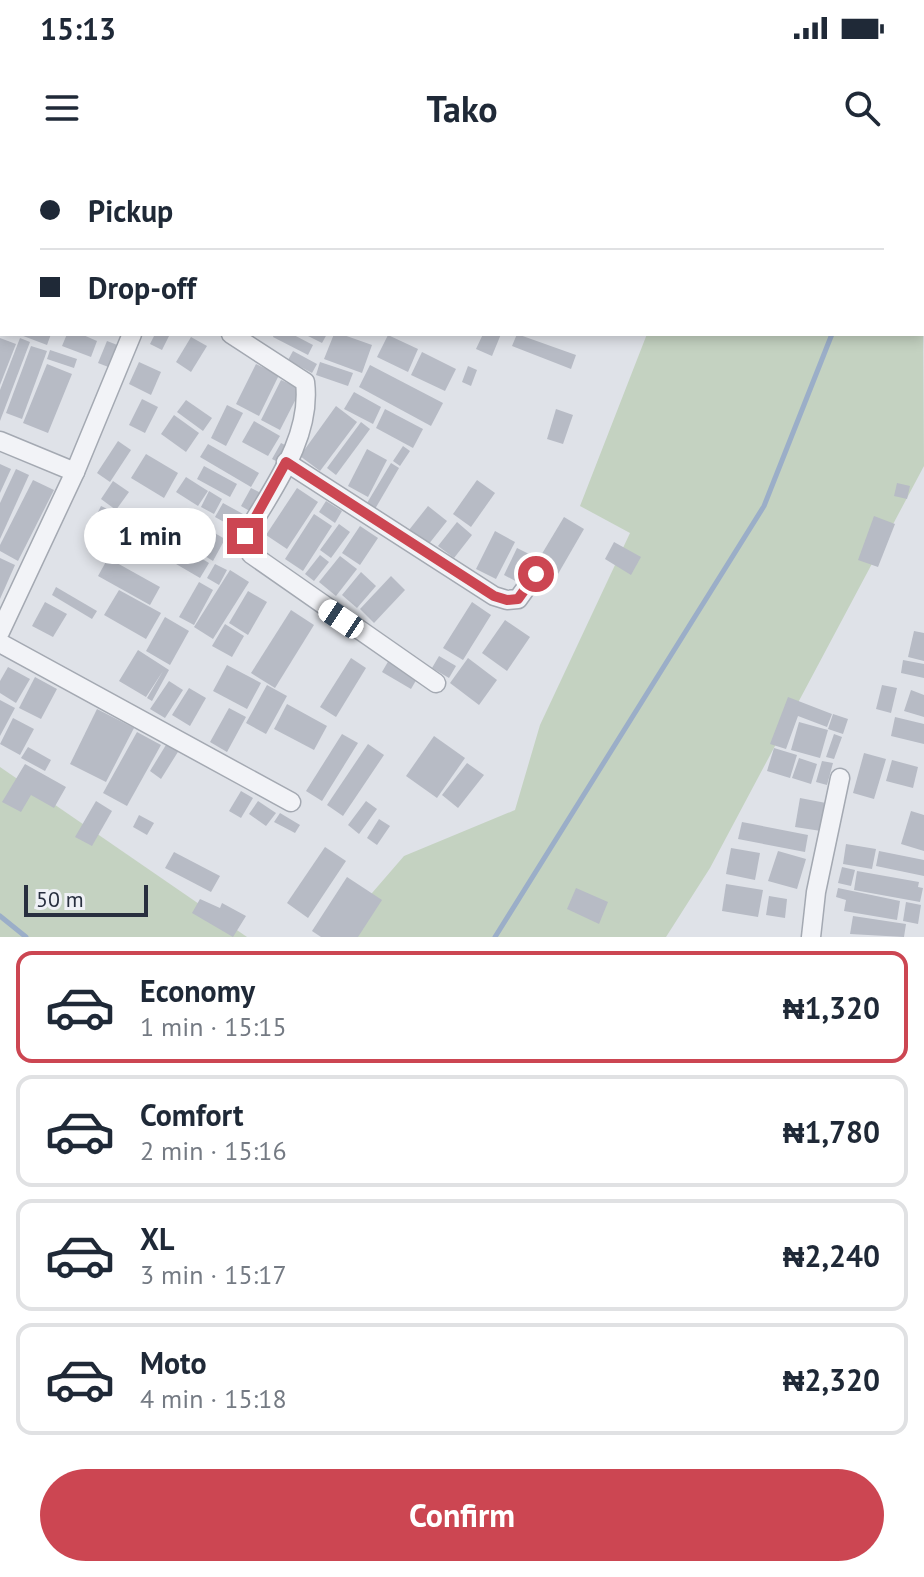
<!DOCTYPE html>
<meta charset="utf-8">
<style>
body{margin:0;font-family:"PT Sans",sans-serif;background:#f2f2f3;color:#1f2937;height:100vh;display:flex;flex-direction:column;font-size:30px;white-space:nowrap}
*{box-sizing:border-box;margin:0}
p{font-size:26px;color:#747a83}
.icon{flex:none;width:44px;height:44px;fill:none;stroke:currentColor;stroke-width:2;stroke-linecap:round;stroke-linejoin:round}
.map{position:relative;height:777px;overflow:hidden}
.drawer{display:flex;flex-direction:column;background:#fff;flex:1}
.drawer>*{flex:none}
.hud{position:absolute;left:0px;top:0px;width:924px;height:176px;box-shadow:0 4px 12px #0003;display:grid;align-content:center;height:176px;padding:0 40px;background:#fff}
.scale{position:absolute;left:24px;bottom:20px;width:124px;box-sizing:border-box;padding-left:8px;border:4px solid #282f3f;border-top:0;font-size:22px;line-height:28px;white-space:nowrap;color:#282f3f;-webkit-text-stroke:6px #eff1f6;paint-order:stroke}
.end{position:absolute;width:36px;height:36px;margin:-18px;border:10px solid #cc4652;background:#fff;box-shadow:0 0 0 4px #fff}
.from{border-radius:50%}
.bubble{position:absolute;height:56px;border-radius:28px;background:#fff;box-shadow:0 4px 12px #0003;font-size:26px;font-weight:700;line-height:56px;text-align:center}
.car{position:absolute;width:24px;height:48px;margin:-24px -12px;border-radius:10px;box-shadow:0 0 6px 2px #0007;background:linear-gradient(#fff 24%,#345 0 40%,#fff 0 76%,#345 0 86%,#fff 0)}
.hud b{display:flex;align-items:center;gap:28px;height:76px;font-size:30px}
.hud b+b{border-top:2px solid #e0e1e3}
.hud i{width:20px;height:20px;background:#1f2937}
ul{padding:14px 0 0;list-style:none}
li{display:flex;align-items:center;gap:24px;height:112px;margin:0 16px 12px;padding:0 24px;border:4px solid #e0e1e3;border-radius:16px}
li div{flex:1}
li b{display:block;font-size:30px}
li em{font-style:normal;font-weight:700}
li.on{border-color:#cc4652}
li>.icon{width:72px;height:72px;stroke-width:1.5}
.button{display:flex;gap:16px;margin-top:auto;padding:16px 40px}
.button a{flex:1;height:92px;border-radius:48px;background:#cc4652;color:#fff;font-size:32px;font-weight:700;line-height:92px;text-align:center}
.status{display:flex;justify-content:space-between;align-items:center;height:56px;padding:0 40px;background:#fff;direction:ltr}
.status svg{height:22px;fill:currentColor}
header{display:flex;justify-content:space-between;align-items:center;height:104px;padding:0 40px;background:#fff;font-size:36px;font-weight:700}
.map>svg:first-child{display:block}
.green{fill:#c4d2c1}
.lines{fill:none;stroke-linecap:round;stroke-linejoin:round}
.stream{stroke:#9baec8;stroke-width:5}
.building{fill:#b7bbc5}
.minor-casing{stroke:#a4a9b2;stroke-width:21}
.minor{stroke:#f2f3f7;stroke-width:18}
.route{stroke:#cc4652;stroke-width:10}
</style>
<div class="status"><b>15:13</b><svg viewBox="0 0 49 12"><path d="M0 12V9h3v3zM5 12V6h3v6zM10 12V3h3v9zM15 12V0h3v12zM26 1h20v11H26zM47 4h2v5h-2z"/></svg></div>
<header><svg class="icon" aria-label="menu" viewBox="0 0 24 24"><path d="M4 6h16M4 12h16M4 18h16"/></svg>Tako<svg class="icon" aria-label="search" viewBox="0 0 24 24"><circle cx="10" cy="10" r="6"/><path d="M15 15l6 6"/></svg></header>
<div class="map">
<svg width="924" height="777" viewBox="0 0 924 777">
<rect width="100%" height="100%" fill="#dfe2e8"/>
<g class="green">
<polygon points="922,8 924,306 710,708 666,777 334,777 404,696 515,650 540,565 630,373 580,346 647,174 922,174"/>
<polygon points="0,607 247,777 0,777"/>
</g>
<g class="lines">
<g class="stream">
<polyline points="899,2 900,0"/>
<polyline points="0,756 26,777"/>
<polyline points="495,777 764,346 832,174"/>
</g>
</g>
<g class="building">
<polygon points="18,174 51,174 47,185"/>
<polygon points="67,174 81,174 97,181 91,197 62,186"/>
<polygon points="155,174 170,174 162,190 150,184"/>
<polygon points="274,174 292,174 313,185 308,195 273,177"/>
<polygon points="304,174 327,174 322,183"/>
<polygon points="334,174 341,174 372,185 362,213 324,199"/>
<polygon points="483,174 501,174 492,196 476,189"/>
<polygon points="517,174 576,195 571,209 512,186"/>
<polygon points="388,175 418,189 408,212 377,197"/>
<polygon points="191,177 207,186 191,212 176,202"/>
<polygon points="0,178 16,184 0,225"/>
<polygon points="20,178 30,182 0,261 0,230"/>
<polygon points="107,181 120,186 111,208 98,203"/>
<polygon points="31,186 47,191 22,259 6,253"/>
<polygon points="50,190 77,199 74,208 47,199"/>
<polygon points="293,191 317,204 312,213 288,200"/>
<polygon points="422,192 456,209 445,231 411,215"/>
<polygon points="139,202 161,212 151,235 129,224"/>
<polygon points="320,202 353,213 348,226 316,215"/>
<polygon points="47,204 72,214 48,273 23,263"/>
<polygon points="256,204 279,215 259,256 236,244"/>
<polygon points="370,205 443,243 431,266 359,227"/>
<polygon points="468,206 477,210 471,226 462,222"/>
<polygon points="281,220 301,229 280,270 261,260"/>
<polygon points="354,232 381,247 373,264 344,249"/>
<polygon points="142,239 158,247 145,273 129,265"/>
<polygon points="186,240 212,258 203,271 177,252"/>
<polygon points="227,245 243,253 226,286 211,278"/>
<polygon points="336,246 357,262 320,311 300,296"/>
<polygon points="385,249 423,269 413,288 376,268"/>
<polygon points="556,249 573,255 563,284 547,279"/>
<polygon points="174,255 199,273 186,292 161,274"/>
<polygon points="254,261 280,276 268,296 242,282"/>
<polygon points="361,262 370,269 336,315 327,308"/>
<polygon points="118,281 131,290 110,322 97,313"/>
<polygon points="281,283 291,288 282,304 272,299"/>
<polygon points="208,284 259,313 251,327 200,297"/>
<polygon points="403,286 410,291 400,306 393,301"/>
<polygon points="367,289 387,300 368,337 348,326"/>
<polygon points="146,294 178,313 164,338 131,318"/>
<polygon points="391,303 399,308 375,349 367,343"/>
<polygon points="0,304 11,309 0,333"/>
<polygon points="204,306 237,324 230,337 197,319"/>
<polygon points="16,309 29,315 0,379 0,343"/>
<polygon points="186,317 208,331 198,346 176,332"/>
<polygon points="33,320 54,330 18,401 0,391 0,385"/>
<polygon points="477,320 495,333 471,367 453,354"/>
<polygon points="113,321 129,332 116,350 101,339"/>
<polygon points="897,323 910,326 907,339 894,336"/>
<polygon points="251,328 263,334 253,353 241,346"/>
<polygon points="297,328 318,342 287,389 266,375"/>
<polygon points="209,331 222,339 214,354 201,347"/>
<polygon points="326,341 342,351 335,363 319,352"/>
<polygon points="223,343 243,354 235,368 215,357"/>
<polygon points="101,346 150,369 144,383 94,360"/>
<polygon points="428,346 447,361 428,385 409,370"/>
<polygon points="314,354 332,366 303,411 285,399"/>
<polygon points="874,356 895,364 878,407 858,400"/>
<polygon points="564,357 584,369 558,414 537,402"/>
<polygon points="457,362 472,375 454,398 438,386"/>
<polygon points="339,364 350,372 331,398 320,390"/>
<polygon points="360,366 378,378 360,405 342,393"/>
<polygon points="204,367 225,379 213,401 192,388"/>
<polygon points="156,371 209,403 200,418 147,387"/>
<polygon points="495,371 515,382 496,419 476,409"/>
<polygon points="614,382 641,397 631,415 605,399"/>
<polygon points="517,388 535,397 521,424 504,415"/>
<polygon points="320,395 329,402 314,421 305,414"/>
<polygon points="340,396 357,409 336,436 319,422"/>
<polygon points="0,398 15,405 0,439"/>
<polygon points="108,398 160,427 150,445 98,416"/>
<polygon points="215,404 227,410 219,425 207,418"/>
<polygon points="230,410 249,422 213,479 194,467"/>
<polygon points="361,412 376,426 357,448 342,435"/>
<polygon points="391,416 405,430 374,463 360,449"/>
<polygon points="199,422 213,430 194,465 179,457"/>
<polygon points="56,427 97,451 92,459 52,435"/>
<polygon points="119,430 161,453 146,479 104,455"/>
<polygon points="248,431 267,442 248,475 229,463"/>
<polygon points="45,442 67,454 53,477 32,466"/>
<polygon points="472,442 491,455 463,500 443,488"/>
<polygon points="291,450 314,465 275,528 251,513"/>
<polygon points="165,457 189,471 170,505 146,491"/>
<polygon points="505,460 530,477 507,511 482,493"/>
<polygon points="225,464 244,476 232,497 212,486"/>
<polygon points="914,471 924,473 924,501 908,497"/>
<polygon points="138,490 169,510 152,541 147,538 163,511 146,537 119,521"/>
<polygon points="439,496 456,506 449,518 432,508"/>
<polygon points="351,498 366,508 336,557 320,547"/>
<polygon points="468,498 497,520 479,545 450,523"/>
<polygon points="389,500 418,517 411,529 382,512"/>
<polygon points="903,500 924,504 924,518 901,513"/>
<polygon points="227,505 261,523 247,549 213,531"/>
<polygon points="8,507 30,519 16,543 0,533 0,521"/>
<polygon points="35,517 57,529 41,559 19,548"/>
<polygon points="169,521 183,530 165,558 150,549"/>
<polygon points="267,525 287,536 266,574 246,563"/>
<polygon points="882,525 897,528 891,553 876,549"/>
<polygon points="189,528 206,538 190,566 172,555"/>
<polygon points="911,530 924,535 924,557 904,551"/>
<polygon points="788,537 832,554 827,567 798,556 786,589 770,584"/>
<polygon points="0,540 15,548 0,576"/>
<polygon points="287,544 327,566 314,590 274,569"/>
<polygon points="229,548 246,557 227,592 210,582"/>
<polygon points="97,549 134,568 106,622 70,604"/>
<polygon points="833,554 848,559 843,574 828,569"/>
<polygon points="895,557 924,564 924,584 891,576"/>
<polygon points="13,558 34,569 20,595 0,584"/>
<polygon points="799,562 828,570 820,598 791,590"/>
<polygon points="137,572 161,585 127,646 103,633"/>
<polygon points="342,574 358,583 322,641 306,631"/>
<polygon points="834,574 842,577 834,599 826,597"/>
<polygon points="434,576 465,598 437,638 406,616"/>
<polygon points="169,580 181,587 161,619 150,611"/>
<polygon points="368,584 384,595 343,656 327,645"/>
<polygon points="28,587 51,600 45,611 21,598"/>
<polygon points="774,588 797,595 790,618 767,611"/>
<polygon points="864,593 886,599 874,639 853,633"/>
<polygon points="799,598 817,604 811,624 792,618"/>
<polygon points="892,600 918,607 913,628 886,621"/>
<polygon points="822,601 833,603 827,625 816,622"/>
<polygon points="467,603 484,615 458,648 442,635"/>
<polygon points="25,604 66,627 54,648 31,635 21,652 2,642"/>
<polygon points="241,631 253,638 241,658 229,651"/>
<polygon points="800,638 826,643 821,671 795,667"/>
<polygon points="96,641 112,651 92,686 75,677"/>
<polygon points="258,641 276,653 266,666 249,654"/>
<polygon points="366,641 377,649 359,674 348,665"/>
<polygon points="911,651 924,655 924,691 901,684"/>
<polygon points="280,653 300,665 295,673 274,662"/>
<polygon points="139,655 154,663 147,675 133,667"/>
<polygon points="379,659 390,666 377,685 367,678"/>
<polygon points="742,662 808,675 805,692 738,679"/>
<polygon points="846,684 876,689 872,709 843,704"/>
<polygon points="325,687 346,701 308,758 287,743"/>
<polygon points="731,688 760,693 755,720 726,714"/>
<polygon points="778,691 806,699 797,729 768,721"/>
<polygon points="879,691 924,700 924,716 876,706"/>
<polygon points="174,692 220,716 211,732 165,708"/>
<polygon points="842,707 855,710 851,726 838,723"/>
<polygon points="857,711 919,722 918,727 923,728 920,742 854,730"/>
<polygon points="347,717 382,740 358,777 321,777 312,771"/>
<polygon points="726,724 763,730 758,757 722,751"/>
<polygon points="576,728 608,742 599,764 567,749"/>
<polygon points="838,728 900,741 897,760 844,751 846,740 836,737"/>
<polygon points="769,736 787,739 785,758 766,755"/>
<polygon points="200,739 220,748 222,743 246,756 233,777 192,753"/>
<polygon points="906,742 921,745 918,764 903,761"/>
<polygon points="853,756 906,764 904,777 850,774"/>
</g>
<g class="lines">
<g class="minor-casing">
<g id="minor">
<polyline points="204,2 204,0"/>
<polyline points="0,35 2,36"/>
<path d="M 231,174 L 305,222 C 312,278 272,329 245,376 L 251,394 L 436,523"/>
<polyline points="0,281 75,312"/>
<polyline points="286,302 494,436 507,440 518,439 536,414"/>
<polyline points="0,472 75,312 132,174"/>
<polyline points="0,483 291,642"/>
<polyline points="811,777 816,732 840,618"/>
</g>
</g>
<use href="#minor" class="minor"/>
</g>
<g class="lines">
<polyline class="route" points="245,376 286,302 494,436 507,440 518,439 536,414"/>
</g>
</svg>
<div class="scale">50 m</div>
<i class="end from" style="left:536px;top:414px"></i>
<i class="end" style="left:245px;top:376px"></i>
<div class="bubble" style="left:84px;top:348px;width:132px">1 min</div>
<i class="car" style="left:341px;top:459px;rotate:304deg"></i>
<div class="hud">
<b><i class="from"></i>Pickup</b>
<b><i></i>Drop-off</b>
</div>
</div>
<section class="drawer">
<ul>
<li class="on"><svg class="icon" aria-label="car" viewBox="0 0 24 24"><path d="M5 17H2v-5l4-1 3-4h7l3 4 3 1v5h-3M9 17h6M6 11h13"/><circle cx="7" cy="17" r="2"/><circle cx="17" cy="17" r="2"/></svg><div><b>Economy</b><p>1 min · 15:15</p></div><em>₦1,320</em></li>
<li><svg class="icon" aria-label="car" viewBox="0 0 24 24"><path d="M5 17H2v-5l4-1 3-4h7l3 4 3 1v5h-3M9 17h6M6 11h13"/><circle cx="7" cy="17" r="2"/><circle cx="17" cy="17" r="2"/></svg><div><b>Comfort</b><p>2 min · 15:16</p></div><em>₦1,780</em></li>
<li><svg class="icon" aria-label="car" viewBox="0 0 24 24"><path d="M5 17H2v-5l4-1 3-4h7l3 4 3 1v5h-3M9 17h6M6 11h13"/><circle cx="7" cy="17" r="2"/><circle cx="17" cy="17" r="2"/></svg><div><b>XL</b><p>3 min · 15:17</p></div><em>₦2,240</em></li>
<li><svg class="icon" aria-label="car" viewBox="0 0 24 24"><path d="M5 17H2v-5l4-1 3-4h7l3 4 3 1v5h-3M9 17h6M6 11h13"/><circle cx="7" cy="17" r="2"/><circle cx="17" cy="17" r="2"/></svg><div><b>Moto</b><p>4 min · 15:18</p></div><em>₦2,320</em></li>
</ul>
<div class="button"><a>Confirm</a></div>
</section>
